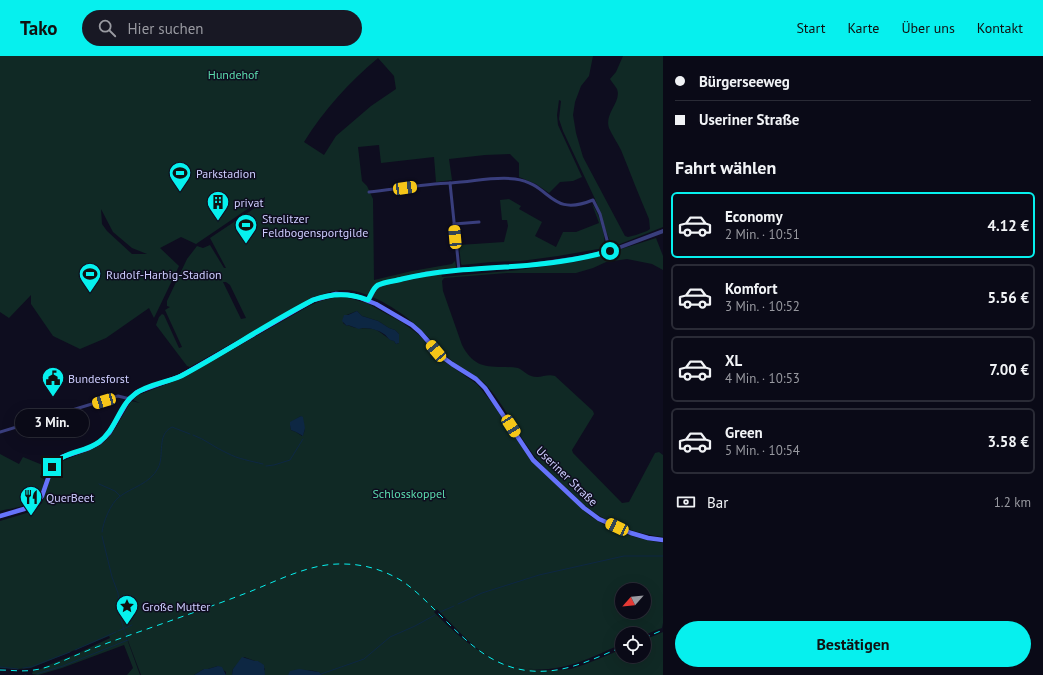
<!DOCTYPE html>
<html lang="de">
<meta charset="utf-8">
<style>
body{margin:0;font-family:"PT Sans",sans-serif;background:#181824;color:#f1f3f6;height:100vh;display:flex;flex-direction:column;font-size:15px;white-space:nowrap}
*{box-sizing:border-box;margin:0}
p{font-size:13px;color:#999aa1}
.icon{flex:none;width:22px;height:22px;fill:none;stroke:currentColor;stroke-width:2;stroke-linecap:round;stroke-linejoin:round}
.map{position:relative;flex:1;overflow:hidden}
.drawer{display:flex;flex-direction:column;background:#0a0a17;width:380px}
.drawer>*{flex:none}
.banner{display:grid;align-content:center;height:88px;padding:0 12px;background:#0a0a17}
.needle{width:26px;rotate:243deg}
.controls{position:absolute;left:615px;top:527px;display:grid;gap:8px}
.controls a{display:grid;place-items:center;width:36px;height:36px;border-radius:50%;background:#0a0a17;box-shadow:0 4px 16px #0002,0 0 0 1px #2a2b36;font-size:20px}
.end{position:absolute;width:18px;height:18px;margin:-9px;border:5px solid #06f0ee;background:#111;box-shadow:0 0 0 2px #111}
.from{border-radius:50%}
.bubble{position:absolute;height:28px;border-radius:14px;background:#0a0a17;box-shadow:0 4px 16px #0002,0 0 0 1px #2a2b36;font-size:13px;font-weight:800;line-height:28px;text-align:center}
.car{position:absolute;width:12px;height:24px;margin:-12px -6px;border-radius:5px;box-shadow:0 0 3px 1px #0007;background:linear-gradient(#f5c518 24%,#345 0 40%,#f5c518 0 76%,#345 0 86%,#f5c518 0)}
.banner b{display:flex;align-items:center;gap:14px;height:38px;font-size:15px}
.banner b+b{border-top:1px solid #2a2b36}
.banner i{width:10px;height:10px;background:#f1f3f6}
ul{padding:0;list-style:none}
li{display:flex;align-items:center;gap:12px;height:66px;margin:0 8px 6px;padding:0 4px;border:2px solid #2a2b36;border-radius:6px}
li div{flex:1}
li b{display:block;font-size:15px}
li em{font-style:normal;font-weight:800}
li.current{border-color:#06f0ee}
li>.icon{width:36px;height:36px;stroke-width:1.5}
h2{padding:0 12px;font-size:18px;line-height:48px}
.pay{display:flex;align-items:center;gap:10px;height:44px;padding:0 12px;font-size:15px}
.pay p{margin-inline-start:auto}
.primary-button{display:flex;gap:8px;margin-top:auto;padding:8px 12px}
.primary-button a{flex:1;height:46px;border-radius:24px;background:#06f0ee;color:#111;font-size:16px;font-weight:800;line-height:46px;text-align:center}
header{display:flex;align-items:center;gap:24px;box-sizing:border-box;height:56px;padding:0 20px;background:#06f0ee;color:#111}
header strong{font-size:19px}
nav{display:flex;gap:22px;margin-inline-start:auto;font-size:14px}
.search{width:280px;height:36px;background:#181824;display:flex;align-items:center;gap:10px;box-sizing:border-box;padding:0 14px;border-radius:22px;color:#999aa1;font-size:15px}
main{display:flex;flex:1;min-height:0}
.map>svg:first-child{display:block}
.green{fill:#102925;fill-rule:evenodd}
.water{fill:#0d2743}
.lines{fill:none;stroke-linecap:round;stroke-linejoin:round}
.stream{stroke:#0d2743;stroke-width:1}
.minor{stroke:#393e7d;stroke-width:3}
.tertiary{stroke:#393e7d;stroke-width:4}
.secondary{stroke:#6673fb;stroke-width:4.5}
.rail{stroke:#06f0ee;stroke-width:1;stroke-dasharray:6 5;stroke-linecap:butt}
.route{stroke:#06f0ee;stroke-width:5}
.labels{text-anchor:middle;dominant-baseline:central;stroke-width:3;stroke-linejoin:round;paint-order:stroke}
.park-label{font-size:12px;fill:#5bdbad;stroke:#0e0d1f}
.poi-label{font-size:12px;fill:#cdcdfe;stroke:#0e0d1f;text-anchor:start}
.street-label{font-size:12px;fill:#cdcdfe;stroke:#0e0d1f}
</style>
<header>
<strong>Tako</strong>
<div class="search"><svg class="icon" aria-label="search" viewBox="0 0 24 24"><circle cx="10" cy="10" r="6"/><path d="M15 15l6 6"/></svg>Hier suchen</div>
<nav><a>Start</a><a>Karte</a><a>Über uns</a><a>Kontakt</a></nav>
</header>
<main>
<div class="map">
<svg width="663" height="619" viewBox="0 0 663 619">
<rect width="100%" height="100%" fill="#0e0d1f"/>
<g class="green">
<path d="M 0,0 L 593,0 L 589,20 L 581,30 L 575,46 L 573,59 L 576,77 L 583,101 L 625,180 L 628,181 L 636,179 L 647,175 L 650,173 L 649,163 C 639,140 630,116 621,94 C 617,86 612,79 609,72 C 604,57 622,46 617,33 C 615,30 612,26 610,23 L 616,16 L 623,0 L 663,0 L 663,171 L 615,190 L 611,187 L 609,183 L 595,143 L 563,75 L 559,63 L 561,45 L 559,44 L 557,59 L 558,69 L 582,121 L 573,125 L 560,126 L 549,137 L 536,128 L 519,121 L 519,107 L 510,98 L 485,99 L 449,103 L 452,124 L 436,126 L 434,101 L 381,107 L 379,89 L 358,91 L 362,125 L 367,130 L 373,143 L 374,224 L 412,215 L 452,208 L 455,205 L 457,216 L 441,217 L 442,221 L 519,214 L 575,206 L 596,201 L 656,182 L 663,200 L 663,214 L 652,208 L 627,203 L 606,206 L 593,212 L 576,217 L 507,217 L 444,222 L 442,225 L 443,235 L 462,289 C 472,308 482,311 502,311 C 507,311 513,311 518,312 C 525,315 528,321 537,321 C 543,321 548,318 555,320 L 593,355 L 594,358 L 572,394 L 573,397 L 622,447 L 629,446 L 655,397 L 659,396 L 663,399 L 663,481 C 639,478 613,470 592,455 C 581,447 571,436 561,427 C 550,416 538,406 530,394 C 515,373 504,349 488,331 C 476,317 457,311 444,298 C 436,291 429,281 421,274 C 404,257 372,236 347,234 C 334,233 318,239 307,245 L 190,311 L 187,310 L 156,269 L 159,261 L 162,258 L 164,259 L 179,292 L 182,291 L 165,254 L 170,251 L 167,250 L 167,245 L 187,203 L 197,190 L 203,192 L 210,189 L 224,212 L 226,212 L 210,182 L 264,146 L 265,141 L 196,188 L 181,181 L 160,192 L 179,210 L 154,262 L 149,252 L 106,282 L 80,293 L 53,280 L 31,248 L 31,239 L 9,262 L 0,256 ZM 378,2 L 394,20 L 396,33 L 371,50 L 336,80 L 324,99 L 304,86 C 323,55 349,26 378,2 ZM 101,153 L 113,176 L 132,192 L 147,198 L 132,198 L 107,175 L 102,168 ZM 223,226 L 226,226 L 230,229 L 246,262 L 241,263 Z"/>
<path d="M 509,143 L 521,150 L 519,153 L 542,166 L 535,180 L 556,191 L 563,176 L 576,176 L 599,167 L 592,148 C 599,157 607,181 604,192 L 558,200 L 521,205 L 491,206 L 462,209 L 461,208 L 459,189 L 504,186 L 508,170 L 507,164 L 502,164 L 500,144 Z"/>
<path d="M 337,241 L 348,242 L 367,247 L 403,267 L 418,278 L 445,306 L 477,328 L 493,348 L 531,405 L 590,460 C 612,475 637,483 663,487 L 663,567 L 662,572 L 644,579 L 644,578 L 622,578 L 622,588 C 605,595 588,604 570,609 C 540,618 506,612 479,594 C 464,582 451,567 437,553 L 434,556 C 475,598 507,619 571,613 C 588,608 605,600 622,593 L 622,600 L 644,600 L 644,584 L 663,576 L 663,619 L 322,619 C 313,610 297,617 288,619 C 281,619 272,619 265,619 L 264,615 L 265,613 L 258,605 L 255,605 L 244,601 L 233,613 L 232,619 L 226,619 L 226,616 L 218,610 L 208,613 L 204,613 L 194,619 L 141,619 L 127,582 L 127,583 L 140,619 L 127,619 L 133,612 L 124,589 L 62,612 L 38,619 L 32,618 L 33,615 L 41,613 L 46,610 L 74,599 L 110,582 L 109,580 L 31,612 L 18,613 L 0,612 L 0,465 L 33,455 L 42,447 L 50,422 L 54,413 L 58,407 L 96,391 L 106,384 L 116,371 L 131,345 L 140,347 L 133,344 L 136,340 L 182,322 L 309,250 L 320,245 ZM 357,255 L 362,260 L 378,265 L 389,272 L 395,274 L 399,278 L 399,287 L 396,288 L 394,285 C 386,283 382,275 373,273 C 364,271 357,274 348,269 L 347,270 L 343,267 L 344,260 ZM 301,360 C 303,366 307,375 302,380 L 296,376 L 291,374 L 290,367 ZM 622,534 L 644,534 L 644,556 L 622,556 Z"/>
<path d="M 0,398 L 19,408 L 23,401 L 45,410 L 40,421 L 45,424 C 38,452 24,449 0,455 Z"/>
</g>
<g class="water">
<path d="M 357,255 L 362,260 L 378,265 L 389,272 L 395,274 L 399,278 L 399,287 L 396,288 L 394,285 C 388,284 388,281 384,278 C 379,274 365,270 359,273 L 348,269 L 347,270 L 342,265 L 344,259 L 348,259 Z"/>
<polygon points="301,360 303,361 305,372 303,380 296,376 291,374 290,369 290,366"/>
<polygon points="242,601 255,605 258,605 264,609 265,619 232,619 233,613"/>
<polygon points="218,610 222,611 226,619 194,619 204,613 208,613"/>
<polygon points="299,613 319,616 322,619 288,619 290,615"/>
</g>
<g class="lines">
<g class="stream">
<path d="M 193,379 C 205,383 215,392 227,397 C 238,403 251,405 263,408"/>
<polyline points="266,410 274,409 290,404 303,383"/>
<polyline points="99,428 115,435 120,440"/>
<path d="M 102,476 C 103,466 111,447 119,441 C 132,431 150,428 158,412 C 165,399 156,379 172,371 L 190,378"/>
<polyline points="102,480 112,521 118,537 121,563 124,574"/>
<polyline points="458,548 482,537 539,519 624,500 663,500"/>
<polyline points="440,556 454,550"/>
<polyline points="118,575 132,569"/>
<polyline points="125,576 126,579"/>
<polyline points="75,594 116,576"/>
<polyline points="0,611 18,613"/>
<polyline points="23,612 31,611 70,596"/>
<polyline points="37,618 39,617 63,610 128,584"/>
<polyline points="321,618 364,603 390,581 415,570 435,559"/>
<polyline points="25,619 26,619"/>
</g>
<g class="minor">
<polyline points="450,127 459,214"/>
<path d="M 369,136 C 396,133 424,128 451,127 C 473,126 494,120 515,123 C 552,128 549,162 593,144 L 600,158 L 610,195"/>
<polyline points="454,168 479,166"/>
<polyline points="0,376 118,340 130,343"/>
</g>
<polyline class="tertiary" points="369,244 375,232 382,228 428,217 459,214 524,210 585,201 610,195 663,175"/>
<polyline class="secondary" points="0,460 24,453 37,446 42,440 52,411 56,405 62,401 89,392 100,386 109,377 127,346 137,336 181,320 313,244 336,238 349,239 358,241 376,248 412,269 420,276 441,300 452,308 476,323 485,332 533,404 584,452 599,463 631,477 648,482 663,484"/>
<g class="rail">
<polyline points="644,582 663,574"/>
<path d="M 0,614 C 11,614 23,616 34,614 C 50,612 64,604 79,598 C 96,591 113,585 130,579 C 170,565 210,551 249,536 C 279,524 311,507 343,508 C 364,508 384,514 402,525 C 414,533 425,544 435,554 C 468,587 497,619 548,615 C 574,613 598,601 622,591"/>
</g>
</g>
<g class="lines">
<path class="route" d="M 52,411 C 62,395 85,397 99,386 C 116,374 119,349 135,338 C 148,328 166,327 181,320 C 226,296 268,267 313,244 C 333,237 349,237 368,244 C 371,239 373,232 378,229 C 385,226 395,225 402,223 C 436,215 470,213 505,211 C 540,209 576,205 610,195"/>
</g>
<defs>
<g id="stadium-pin" transform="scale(1.15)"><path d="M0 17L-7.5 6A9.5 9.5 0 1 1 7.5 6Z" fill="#06f0ee" stroke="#0e0d1f"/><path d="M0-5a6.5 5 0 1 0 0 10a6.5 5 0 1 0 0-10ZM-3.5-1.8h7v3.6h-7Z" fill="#111"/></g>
<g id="building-pin" transform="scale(1.15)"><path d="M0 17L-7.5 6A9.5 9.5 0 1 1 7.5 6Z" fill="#06f0ee" stroke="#0e0d1f"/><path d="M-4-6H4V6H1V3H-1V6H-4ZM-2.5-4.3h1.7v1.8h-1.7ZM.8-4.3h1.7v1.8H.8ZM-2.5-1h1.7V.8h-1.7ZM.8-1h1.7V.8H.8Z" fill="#111"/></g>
<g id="civic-pin" transform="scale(1.15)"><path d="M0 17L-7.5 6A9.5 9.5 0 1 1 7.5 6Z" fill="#06f0ee" stroke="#0e0d1f"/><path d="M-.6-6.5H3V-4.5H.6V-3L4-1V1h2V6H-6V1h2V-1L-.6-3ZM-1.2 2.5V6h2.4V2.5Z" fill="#111"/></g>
<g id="restaurant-pin" transform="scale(1.15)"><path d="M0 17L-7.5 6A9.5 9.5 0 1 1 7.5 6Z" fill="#06f0ee" stroke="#0e0d1f"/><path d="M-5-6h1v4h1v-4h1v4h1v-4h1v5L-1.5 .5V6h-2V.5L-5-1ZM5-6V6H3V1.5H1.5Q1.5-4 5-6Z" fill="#111"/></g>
<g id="sight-pin" transform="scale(1.15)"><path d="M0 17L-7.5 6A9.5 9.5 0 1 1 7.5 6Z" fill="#06f0ee" stroke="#0e0d1f"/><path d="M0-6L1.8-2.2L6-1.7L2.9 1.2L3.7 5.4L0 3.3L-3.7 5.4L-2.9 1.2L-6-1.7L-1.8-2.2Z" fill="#111"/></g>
</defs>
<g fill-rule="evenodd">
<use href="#stadium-pin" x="180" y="117"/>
<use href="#building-pin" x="218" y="146"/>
<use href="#stadium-pin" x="246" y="169"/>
<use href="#stadium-pin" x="90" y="218"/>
<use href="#civic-pin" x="53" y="322"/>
<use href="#restaurant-pin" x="31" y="441"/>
<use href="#sight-pin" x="127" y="550"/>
</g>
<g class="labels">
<g class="park-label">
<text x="233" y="18">Hundehof</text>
<text x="409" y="437">Schlosskoppel</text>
</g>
<g class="poi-label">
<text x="196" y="117">Parkstadion</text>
<text x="234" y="146">privat</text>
<text x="262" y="162">Strelitzer<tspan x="262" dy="14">Feldbogensportgilde</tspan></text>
<text x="106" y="218">Rudolf-Harbig-Stadion</text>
<text x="68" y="322">Bundesforst</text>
<text x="46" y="441">QuerBeet</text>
<text x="142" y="550">Große Mutter</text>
</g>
<g class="street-label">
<text transform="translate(567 420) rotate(44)">Useriner Straße</text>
</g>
</g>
</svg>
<div class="controls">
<a><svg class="needle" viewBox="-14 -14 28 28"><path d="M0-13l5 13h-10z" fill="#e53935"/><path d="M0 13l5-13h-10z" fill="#999aa1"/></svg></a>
<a><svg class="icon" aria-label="locate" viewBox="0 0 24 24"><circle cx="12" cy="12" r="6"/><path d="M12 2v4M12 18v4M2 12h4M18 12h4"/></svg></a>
</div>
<i class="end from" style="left:610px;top:195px"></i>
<i class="end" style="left:52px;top:411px"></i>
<div class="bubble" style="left:15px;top:353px;width:74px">3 Min.</div>
<i class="car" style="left:405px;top:132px;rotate:82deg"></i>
<i class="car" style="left:455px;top:181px;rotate:355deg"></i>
<i class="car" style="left:436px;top:295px;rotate:320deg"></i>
<i class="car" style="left:104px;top:345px;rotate:254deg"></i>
<i class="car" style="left:511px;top:370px;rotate:147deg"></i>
<i class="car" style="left:617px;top:471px;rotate:295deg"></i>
</div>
<section class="drawer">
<div class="banner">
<b><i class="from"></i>Bürgerseeweg</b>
<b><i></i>Useriner Straße</b>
</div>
<h2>Fahrt wählen</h2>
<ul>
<li class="current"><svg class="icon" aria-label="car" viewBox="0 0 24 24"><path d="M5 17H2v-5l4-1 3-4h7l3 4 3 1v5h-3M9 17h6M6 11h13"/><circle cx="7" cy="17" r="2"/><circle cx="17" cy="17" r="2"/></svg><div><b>Economy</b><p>2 Min. · 10:51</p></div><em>4.12 €</em></li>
<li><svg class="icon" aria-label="car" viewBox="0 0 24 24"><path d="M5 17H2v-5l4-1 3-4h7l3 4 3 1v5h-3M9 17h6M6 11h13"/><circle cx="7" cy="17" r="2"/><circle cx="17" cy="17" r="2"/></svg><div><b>Komfort</b><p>3 Min. · 10:52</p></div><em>5.56 €</em></li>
<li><svg class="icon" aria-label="car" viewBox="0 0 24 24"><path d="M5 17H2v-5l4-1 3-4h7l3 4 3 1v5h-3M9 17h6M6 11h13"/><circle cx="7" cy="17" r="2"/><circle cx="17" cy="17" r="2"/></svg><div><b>XL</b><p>4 Min. · 10:53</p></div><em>7.00 €</em></li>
<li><svg class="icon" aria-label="car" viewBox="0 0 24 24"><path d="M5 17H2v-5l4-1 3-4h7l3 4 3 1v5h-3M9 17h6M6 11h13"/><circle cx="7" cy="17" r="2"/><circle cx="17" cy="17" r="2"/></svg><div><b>Green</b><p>5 Min. · 10:54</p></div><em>3.58 €</em></li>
</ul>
<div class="pay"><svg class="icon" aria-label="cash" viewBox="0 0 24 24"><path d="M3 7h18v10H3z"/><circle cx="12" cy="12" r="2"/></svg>Bar<p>1.2 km</p></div>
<div class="primary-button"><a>Bestätigen</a></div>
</section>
</main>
